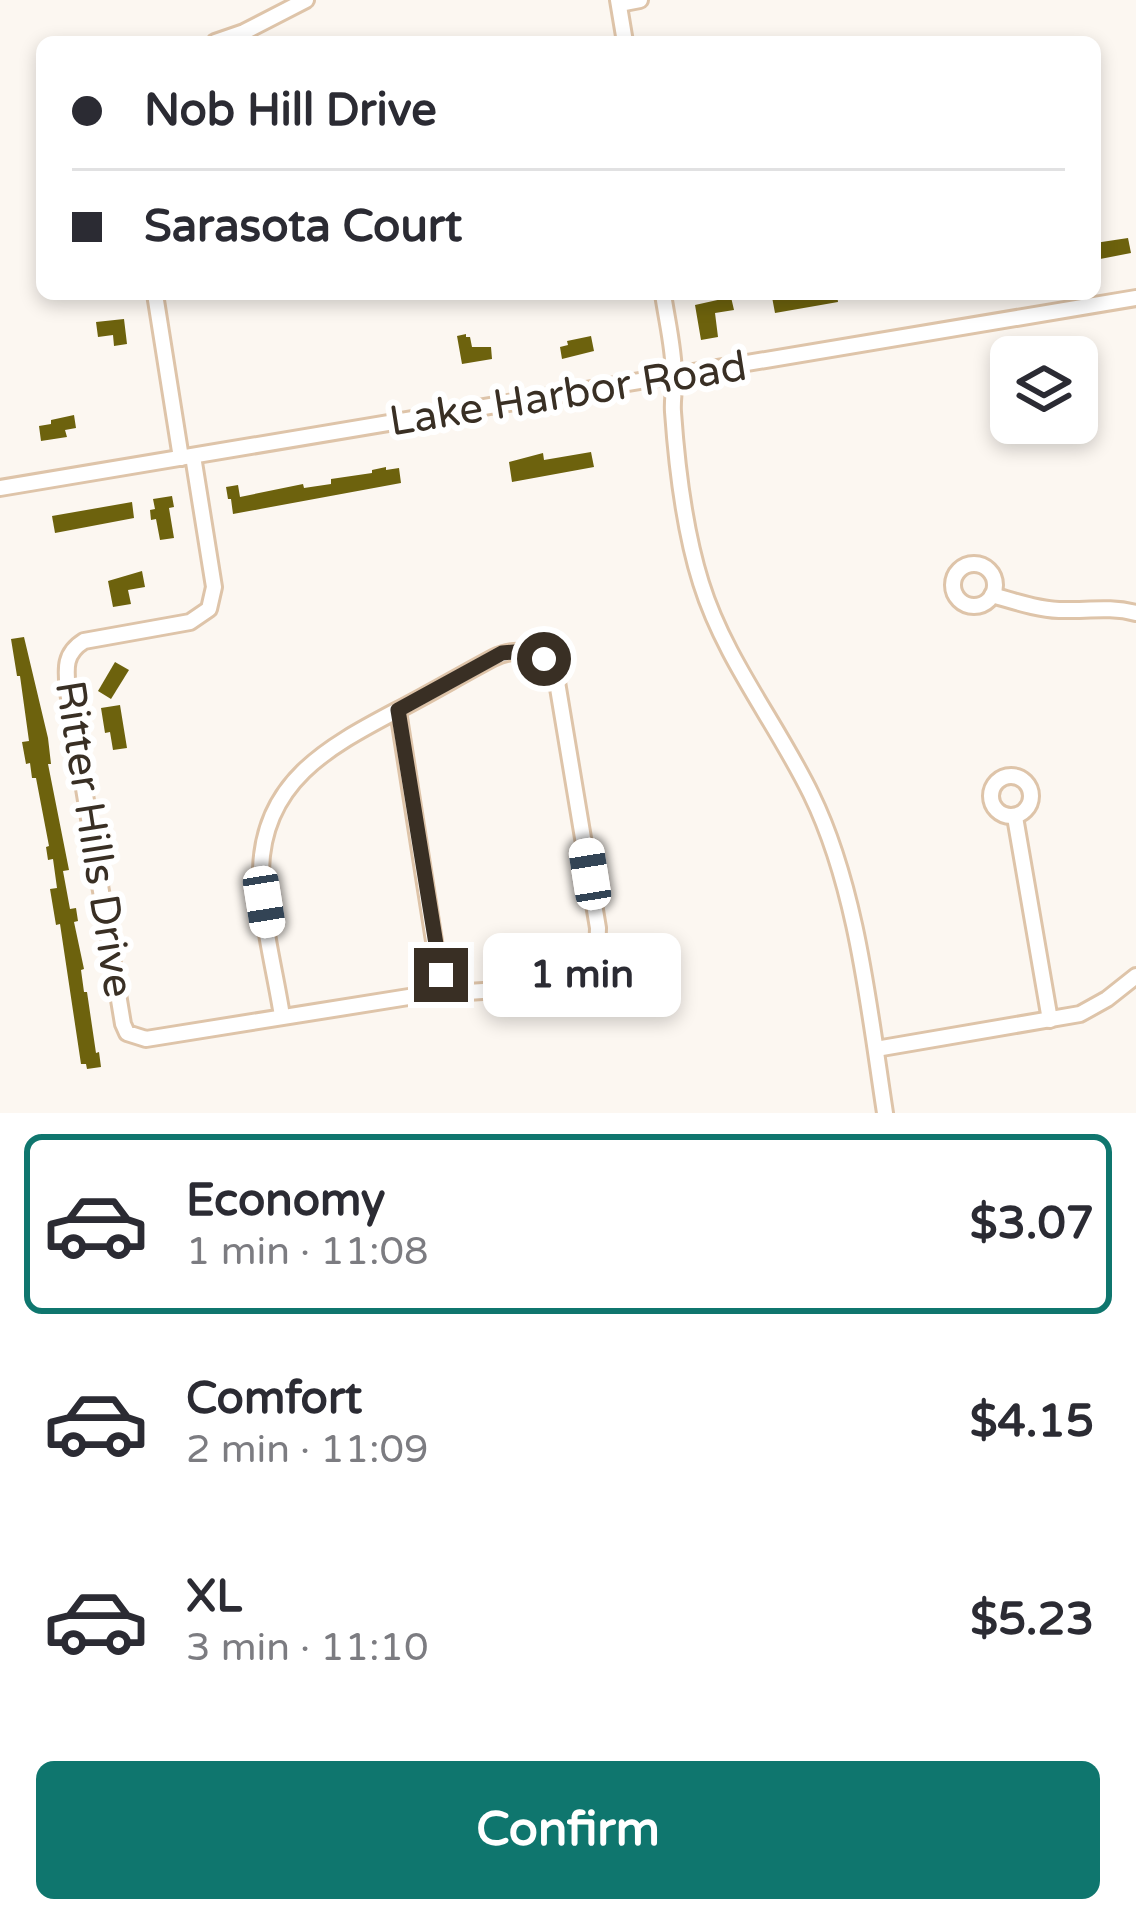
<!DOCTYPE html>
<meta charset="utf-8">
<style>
body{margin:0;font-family:"Varela Round",sans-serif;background:#f7f7f7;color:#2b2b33;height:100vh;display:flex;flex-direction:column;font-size:45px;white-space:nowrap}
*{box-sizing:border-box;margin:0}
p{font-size:39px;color:#7c7c81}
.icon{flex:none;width:66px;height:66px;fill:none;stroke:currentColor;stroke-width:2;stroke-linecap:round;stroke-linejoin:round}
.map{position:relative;height:1113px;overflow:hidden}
.sheet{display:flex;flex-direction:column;background:#fff;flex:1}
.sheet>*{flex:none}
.banner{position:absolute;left:36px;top:36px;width:1065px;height:264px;border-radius:18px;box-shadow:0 6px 18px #0003;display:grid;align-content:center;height:264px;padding:0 36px;background:#fff}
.controls{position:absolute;left:990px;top:336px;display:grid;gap:24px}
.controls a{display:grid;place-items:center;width:108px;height:108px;border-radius:18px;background:#fff;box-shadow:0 6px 18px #0003;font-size:60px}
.end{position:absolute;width:54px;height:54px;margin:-27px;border:15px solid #392f24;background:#fff;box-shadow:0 0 0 6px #fff}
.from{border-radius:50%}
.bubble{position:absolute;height:84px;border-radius:18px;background:#fff;box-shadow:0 6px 18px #0003;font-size:39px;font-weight:700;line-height:84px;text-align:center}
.car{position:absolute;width:36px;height:72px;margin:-36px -18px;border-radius:15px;box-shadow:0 0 9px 3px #0007;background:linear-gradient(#fff 24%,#345 0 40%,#fff 0 76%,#345 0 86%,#fff 0)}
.banner b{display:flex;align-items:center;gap:42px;height:114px;font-size:45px}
.banner b+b{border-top:3px solid #e1e1e2}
.banner i{width:30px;height:30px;background:#2b2b33}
ul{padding:21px 0 0;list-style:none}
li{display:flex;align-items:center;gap:36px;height:180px;margin:0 24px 18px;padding:0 12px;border:6px solid transparent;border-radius:18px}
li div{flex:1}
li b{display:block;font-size:45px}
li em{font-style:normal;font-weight:700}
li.on{border-color:#0f766e}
li>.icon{width:108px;height:108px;stroke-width:1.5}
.button{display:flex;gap:24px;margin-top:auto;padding:24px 36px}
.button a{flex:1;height:138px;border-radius:18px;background:#0f766e;color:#fff;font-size:48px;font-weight:700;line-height:138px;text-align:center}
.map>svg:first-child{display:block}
.building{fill:#6d620d}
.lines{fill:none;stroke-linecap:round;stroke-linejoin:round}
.minor-casing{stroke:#dec4a9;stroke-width:20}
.minor{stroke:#fff;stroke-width:14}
.route{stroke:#392f24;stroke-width:15}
.labels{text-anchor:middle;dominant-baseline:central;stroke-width:12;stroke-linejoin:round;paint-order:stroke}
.street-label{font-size:42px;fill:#392f24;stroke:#fff}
</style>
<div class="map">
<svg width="1136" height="1113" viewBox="0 0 1136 1113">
<rect width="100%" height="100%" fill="#fcf7f1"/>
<g class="building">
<polygon points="1128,238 1131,253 1095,260 1095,243"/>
<polygon points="792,294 837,294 838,302 775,313 772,297"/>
<polygon points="731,297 734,310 715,313 718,337 701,340 695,305"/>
<polygon points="124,319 127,344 114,346 113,335 98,337 96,322"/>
<polygon points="466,334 466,337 470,337 472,347 491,347 492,359 462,364 457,336"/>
<polygon points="591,336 594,351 562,359 560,347 568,345 567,341"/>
<polygon points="74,415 76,428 65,430 67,437 41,441 39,426 51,424 51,420"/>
<polygon points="591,452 594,467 512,482 509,462 543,453 544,460"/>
<polygon points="386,467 386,470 399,468 401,483 233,514 231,499 228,499 226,487 238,485 240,497 303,484 304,488 331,484 331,479 372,473 372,470"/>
<polygon points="172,496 174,507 169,508 174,538 160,540 156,519 151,520 150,510 155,509 153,499"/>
<polygon points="132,502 134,518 55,533 52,516"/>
<polygon points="142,571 145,587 128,590 131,604 113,607 108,581"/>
<polygon points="24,637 48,738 51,764 48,764 69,870 63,871 70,909 76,908 78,921 74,922 84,969 81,970 84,992 87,992 96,1053 99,1052 101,1067 87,1069 86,1064 81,1064 60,924 56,925 50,889 57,888 53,859 48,860 46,847 49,846 36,778 32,778 30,763 26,764 22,742 29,741 20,676 17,676 11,639"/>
<polygon points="115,662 129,670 111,699 98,691"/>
<polygon points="120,705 127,748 113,750 110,732 105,733 101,708"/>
</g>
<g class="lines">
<g class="minor-casing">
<g id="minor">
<polyline points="618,0 625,42"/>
<polyline points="619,4 640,0"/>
<polyline points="215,42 244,32 306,0"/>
<polyline points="155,294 181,458"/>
<path d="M 663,294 C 667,321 674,349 674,376 C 675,388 672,400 673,412 C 677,469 684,529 701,583 C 725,660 776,722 811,794 C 857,888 869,1009 885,1113"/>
<path d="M 193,456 L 214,587 L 209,609 L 190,622 L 84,641 C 63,654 66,670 68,692 L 123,1024 L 127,1033 L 146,1039 L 421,995 L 562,986 L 583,977 L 593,966 L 597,956 L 598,928 L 556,676 C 543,651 518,646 493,658 C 461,675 429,694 396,711 C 328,747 263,782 261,870 C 260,916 275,970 282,1016"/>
<polyline points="0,488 1136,298"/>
<circle cx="974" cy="585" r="21"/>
<path d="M 992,595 C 1014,601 1036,609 1059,610 C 1085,611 1110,606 1136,613"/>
<polyline points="398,711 442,992"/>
<circle cx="1011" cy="796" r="20"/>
<polyline points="1015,817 1050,1020"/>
<polyline points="876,1049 1080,1014 1107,999 1136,976"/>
</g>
</g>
<use href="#minor" class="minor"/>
</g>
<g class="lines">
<polyline class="route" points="441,975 398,710 502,653 526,651 544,659"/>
</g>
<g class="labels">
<g class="street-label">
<text transform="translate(568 394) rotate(-9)">Lake Harbor Road</text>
<text transform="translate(94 839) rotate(81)">Ritter Hills Drive</text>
</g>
</g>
</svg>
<div class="controls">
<a><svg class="icon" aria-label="layers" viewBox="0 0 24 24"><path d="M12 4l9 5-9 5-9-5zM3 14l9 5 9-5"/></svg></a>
</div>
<i class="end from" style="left:544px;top:659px"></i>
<i class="end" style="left:441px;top:975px"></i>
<div class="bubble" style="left:483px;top:933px;width:198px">1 min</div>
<i class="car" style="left:590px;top:874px;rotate:351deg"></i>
<i class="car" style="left:264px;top:902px;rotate:171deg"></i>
<div class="banner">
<b><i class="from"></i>Nob Hill Drive</b>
<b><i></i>Sarasota Court</b>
</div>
</div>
<section class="sheet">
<ul>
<li class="on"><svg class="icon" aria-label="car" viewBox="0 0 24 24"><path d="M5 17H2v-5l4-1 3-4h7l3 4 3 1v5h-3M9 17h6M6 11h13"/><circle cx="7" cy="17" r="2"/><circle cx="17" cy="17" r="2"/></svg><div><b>Economy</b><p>1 min · 11:08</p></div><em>$3.07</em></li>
<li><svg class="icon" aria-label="car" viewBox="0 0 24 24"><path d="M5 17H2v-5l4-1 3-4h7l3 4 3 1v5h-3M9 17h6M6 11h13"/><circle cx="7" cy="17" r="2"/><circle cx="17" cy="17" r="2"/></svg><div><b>Comfort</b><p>2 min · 11:09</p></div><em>$4.15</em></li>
<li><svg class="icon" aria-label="car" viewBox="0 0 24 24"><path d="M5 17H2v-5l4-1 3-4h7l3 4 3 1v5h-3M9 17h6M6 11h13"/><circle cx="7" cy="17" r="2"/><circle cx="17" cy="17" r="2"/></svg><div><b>XL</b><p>3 min · 11:10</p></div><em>$5.23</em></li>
</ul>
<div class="button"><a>Confirm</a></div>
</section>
